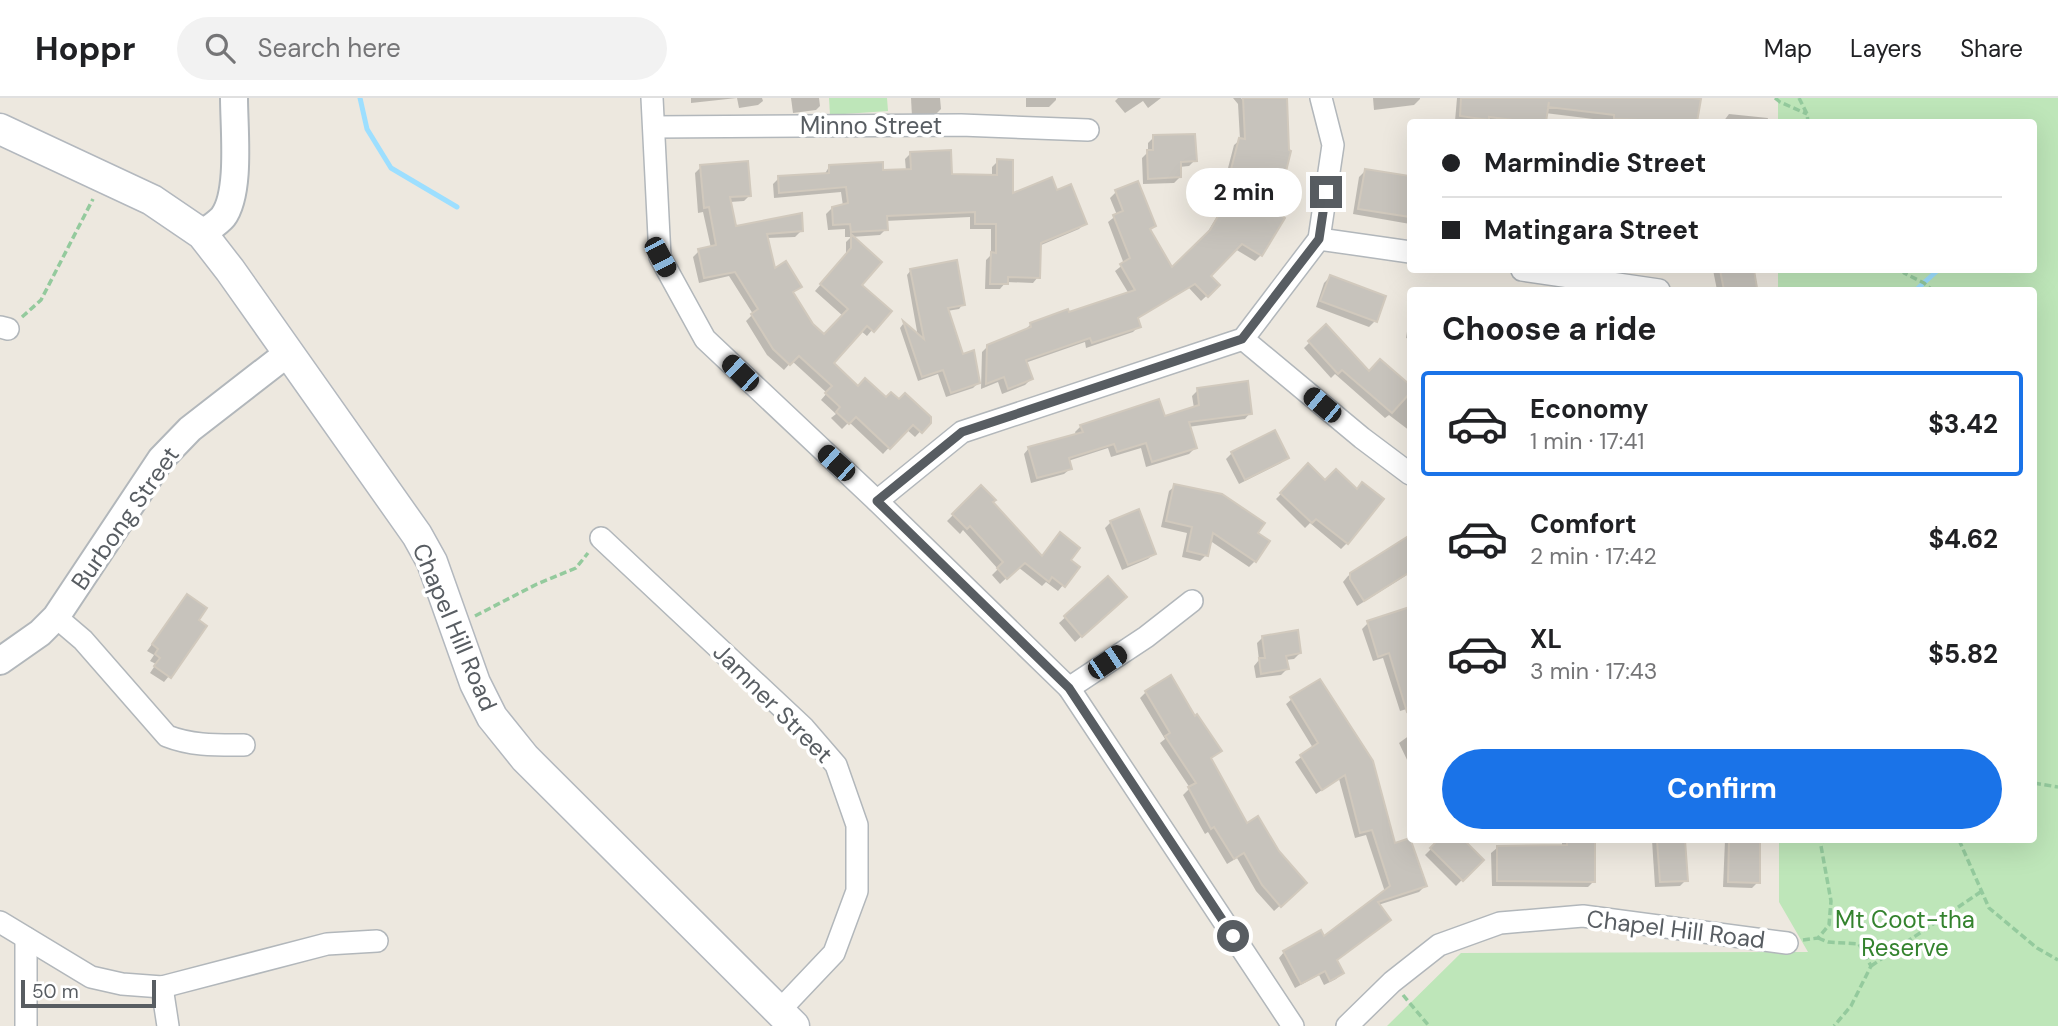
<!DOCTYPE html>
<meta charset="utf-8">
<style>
body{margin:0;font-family:"DM Sans",sans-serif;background:#f2f2f2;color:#202124;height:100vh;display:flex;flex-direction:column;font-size:26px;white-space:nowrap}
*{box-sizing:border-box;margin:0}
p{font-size:23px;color:#757577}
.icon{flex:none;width:38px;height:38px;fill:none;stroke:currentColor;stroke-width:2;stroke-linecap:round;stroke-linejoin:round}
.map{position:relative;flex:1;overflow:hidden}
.sheet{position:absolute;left:1407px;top:189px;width:630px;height:556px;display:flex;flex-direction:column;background:#fff;border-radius:7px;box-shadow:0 7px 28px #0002}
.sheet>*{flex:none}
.banner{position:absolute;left:1407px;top:21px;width:630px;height:154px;border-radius:7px;box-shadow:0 7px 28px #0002;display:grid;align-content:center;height:154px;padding:0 35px;background:#fff}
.scale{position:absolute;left:21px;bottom:18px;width:135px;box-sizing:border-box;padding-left:7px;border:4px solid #585d62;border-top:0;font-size:19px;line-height:24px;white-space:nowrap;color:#585d62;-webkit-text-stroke:5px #fff;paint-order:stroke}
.end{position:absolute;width:32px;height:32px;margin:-16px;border:9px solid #585d62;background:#fff;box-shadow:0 0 0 4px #fff}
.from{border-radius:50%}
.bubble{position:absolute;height:49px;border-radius:24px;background:#fff;box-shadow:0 7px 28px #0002;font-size:23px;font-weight:700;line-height:49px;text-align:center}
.car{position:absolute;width:21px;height:42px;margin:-21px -10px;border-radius:9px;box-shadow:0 0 5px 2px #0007;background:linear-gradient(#222 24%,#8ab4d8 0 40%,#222 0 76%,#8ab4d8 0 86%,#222 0)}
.banner b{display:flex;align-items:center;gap:24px;height:66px;font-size:26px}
.banner b+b{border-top:2px solid #e0e0e0}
.banner i{width:18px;height:18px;background:#202124}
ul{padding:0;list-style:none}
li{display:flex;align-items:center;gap:21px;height:105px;margin:0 14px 10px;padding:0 21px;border:4px solid transparent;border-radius:7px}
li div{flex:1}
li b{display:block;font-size:26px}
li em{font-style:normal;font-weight:700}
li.on{border-color:#1a73e8}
li>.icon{width:63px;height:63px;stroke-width:1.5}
h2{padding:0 35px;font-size:32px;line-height:84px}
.button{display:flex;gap:14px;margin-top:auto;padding:14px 35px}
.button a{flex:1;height:80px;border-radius:42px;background:#1a73e8;color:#fff;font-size:28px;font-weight:700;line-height:80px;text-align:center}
header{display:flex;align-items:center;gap:42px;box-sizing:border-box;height:98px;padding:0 35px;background:#fff;border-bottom:2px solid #e0e0e0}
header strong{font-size:33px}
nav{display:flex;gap:38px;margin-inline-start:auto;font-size:24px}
.search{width:490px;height:63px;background:#f2f2f2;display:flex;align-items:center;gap:18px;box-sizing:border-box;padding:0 24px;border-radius:38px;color:#757577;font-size:26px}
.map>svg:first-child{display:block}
.green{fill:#bee6b9}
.shadow{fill:#0003}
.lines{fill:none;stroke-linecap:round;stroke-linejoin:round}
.stream{stroke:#9ddfff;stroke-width:5}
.building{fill:#c7c3bc;stroke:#d1c9bd;stroke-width:2}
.minor-casing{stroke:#b2b7bb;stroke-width:24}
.tertiary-casing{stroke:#b2b7bb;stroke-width:30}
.secondary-casing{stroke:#b3b8be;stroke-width:33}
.path{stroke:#94ca9d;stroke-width:3.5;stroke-dasharray:7 3.5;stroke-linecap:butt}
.minor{stroke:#fff;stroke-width:21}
.tertiary{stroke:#fff;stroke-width:26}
.secondary{stroke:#fff;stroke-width:30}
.route{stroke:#585d62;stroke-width:9}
.labels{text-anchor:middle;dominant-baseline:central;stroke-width:7;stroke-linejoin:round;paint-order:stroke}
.street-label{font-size:24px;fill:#585d62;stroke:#fff}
.park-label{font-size:24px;fill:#34832e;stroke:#fff}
</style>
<header>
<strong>Hoppr</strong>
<div class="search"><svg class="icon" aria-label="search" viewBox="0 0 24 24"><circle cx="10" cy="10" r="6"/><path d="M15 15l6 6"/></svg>Search here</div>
<nav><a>Map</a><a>Layers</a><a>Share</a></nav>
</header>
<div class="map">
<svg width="2058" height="928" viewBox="0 0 2058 928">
<rect width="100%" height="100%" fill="#ede8df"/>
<g class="green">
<polygon points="829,0 887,0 888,13 830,17"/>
<polygon points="1778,0 2058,0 2058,928 1387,928 1461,855 1808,854 1779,804 1779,742 2034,742 2034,192 1778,192 1778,172 2034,172 2034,24 1778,24"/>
</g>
<g class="shadow">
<polygon points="691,0 737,0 691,5"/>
<polygon points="737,0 762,0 763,3 758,7 739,10"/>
<polygon points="791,0 819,0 820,8 816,12 793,15"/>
<polygon points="911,0 940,0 941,11 934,18 912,19"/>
<polygon points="1026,0 1056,0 1056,2 1049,9 1026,9"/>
<polygon points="1118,0 1161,0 1148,10 1143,3 1125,15 1115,3"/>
<polygon points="1233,0 1241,0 1247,8 1246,0 1285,0 1261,157 1255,163 1235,151 1208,178 1218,187 1201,203 1189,190 1136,221 1139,228 1133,234 1086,250 1085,244 1025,265 1031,281 1025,287 1002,296 998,284 981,291 982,254 988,248 1025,232 1031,226 1068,216 1129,196 1115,173 1124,166 1108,124 1117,117 1110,100 1116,94 1154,128 1149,133 1172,172 1204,140 1231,95 1222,93 1234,47 1240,42 1238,6"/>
<polygon points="1373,0 1420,0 1420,1 1414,7 1374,12"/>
<polygon points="1457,0 1682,0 1696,21 1719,24 1609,24 1609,23 1545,15 1544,24 1463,24 1455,23"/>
<polygon points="1729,16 1768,20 1767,24 1723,24"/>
<polygon points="1154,39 1195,62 1189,68 1179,69 1180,79 1174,85 1143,86 1142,60 1148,54 1148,45"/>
<polygon points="911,55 950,78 992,79 992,69 998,63 1011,98 1057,94 1085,125 1079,131 1039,148 1038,179 1033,185 1006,184 1000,191 985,191 986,162 991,157 991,131 970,131 970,119 885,123 886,131 880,137 851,139 879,164 859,187 872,232 867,238 861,233 831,265 858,290 886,301 929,324 915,339 906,331 883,356 849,324 842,331 831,320 836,316 821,302 827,295 792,263 784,272 767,257 746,223 753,216 729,178 699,185 693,159 699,153 711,150 703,114 698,115 695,75 701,69 750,97 744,103 730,104 735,130 801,133 795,139 767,140 773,173 800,189 792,195 811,227 824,238 843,218 815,193 846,157 846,144 851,139 845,139 845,131 828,132 826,116 832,110 843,108 841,94 774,100 773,86 779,80 824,77 829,69 882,74 906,73 905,61"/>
<polygon points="1365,73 1410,80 1409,100 1410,100 1410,126 1353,116 1359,79"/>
<polygon points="911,172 963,206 959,211 947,213 962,258 978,285 973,290 946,299 938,276 918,283 900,230 903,226 918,239 907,177"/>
<polygon points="1713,172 1752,172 1756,189 1753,192 1717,192"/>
<polygon points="1330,179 1375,223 1369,229 1316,209 1324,185"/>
<polygon points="1410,215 1410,241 1406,240"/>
<polygon points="1326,228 1369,275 1380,263 1410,289 1410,333 1389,317 1385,320 1335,276 1331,280 1304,250"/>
<polygon points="1198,292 1250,315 1245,321 1188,329 1195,350 1189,356 1146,369 1141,350 1111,359 1108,350 1068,363 1070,371 1064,376 1031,385 1024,356 1029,350 1077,338 1075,334 1081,328 1163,320 1194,310 1192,298"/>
<polygon points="1232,355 1287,359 1281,365 1239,386 1226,361"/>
<polygon points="1308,368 1347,445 1341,451 1310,425 1305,430 1276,401"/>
<polygon points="1175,388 1255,436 1255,463 1249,469 1209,442 1206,457 1200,463 1182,459 1187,435 1161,429 1169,393"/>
<polygon points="981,389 991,404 1041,460 1069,462 1063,487 1058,493 1046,484 1042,488 1018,469 1000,486 992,477 998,471 963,432 960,436 947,423"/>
<polygon points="1111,424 1154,456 1148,461 1122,472 1105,430"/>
<polygon points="1410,439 1410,475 1357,508 1343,484 1348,478"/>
<polygon points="1108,481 1119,505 1075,544 1059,525"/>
<polygon points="187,498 169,578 164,584 150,575 156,566 150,563 154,557 147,553"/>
<polygon points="1409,512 1410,610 1400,613 1383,560 1373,563 1362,531 1368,525"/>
<polygon points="1263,539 1300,555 1294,561 1285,562 1287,571 1281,577 1256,580 1254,568 1259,562 1257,545"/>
<polygon points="1146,594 1210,661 1247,727 1277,754 1305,785 1274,813 1256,793 1237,760 1227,766 1208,734 1205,736 1183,697 1190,690 1160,645 1165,641 1140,600"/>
<polygon points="1292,601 1394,747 1425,788 1419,794 1378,807 1335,863 1342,875 1336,881 1324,887 1319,877 1295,890 1279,860 1284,854 1323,840 1385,794 1366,737 1355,740 1339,681 1316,696 1295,664 1313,650 1286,606"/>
<polygon points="1410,637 1410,668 1399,645"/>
<polygon points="1440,742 1462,742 1481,762 1456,788 1425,757"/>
<polygon points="1562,742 1593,742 1594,783 1588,789 1492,788 1491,755 1497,750 1562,749"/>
<polygon points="1652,742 1684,742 1686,782 1680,788 1655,789"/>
<polygon points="1725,742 1759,742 1758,784 1752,790 1723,789"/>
</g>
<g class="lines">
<g class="stream">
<polyline points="360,0 367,31 391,70 457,109"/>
<polyline points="1916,192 1938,172"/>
</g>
</g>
<g class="building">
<polygon points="1243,0 1287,0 1289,52 1291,53 1276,114 1285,120 1262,158 1242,146 1211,178 1220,187 1208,199 1195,186 1138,220 1141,229 1092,245 1090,240 1026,262 1033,281 1008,291 1004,279 986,286 987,247 1031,229 1030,225 1068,211 1069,214 1135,192 1120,166 1130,160 1113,117 1123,113 1115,92 1138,83 1156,128 1150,131 1172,169 1210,132 1235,89 1227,87 1239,40 1245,41"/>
<polygon points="1461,0 1693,0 1701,1 1697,24 1638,24 1638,22 1614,21 1614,17 1548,9 1549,4 1546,24 1528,24 1489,19 1489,22 1460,18"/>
<polygon points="1195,36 1197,63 1181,64 1181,79 1148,81 1147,52 1153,52 1153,37"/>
<polygon points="951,52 952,76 997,77 997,61 1013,62 1013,95 1052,79 1057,92 1071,86 1087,126 1041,145 1040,180 1008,179 1008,186 990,186 991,154 996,155 996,126 975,126 975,114 887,118 888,132 851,134 850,126 833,127 832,109 848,105 846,89 779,95 778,78 829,75 829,67 883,64 883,72 911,71 910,54"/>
<polygon points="748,63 751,98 730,99 736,128 802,115 803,133 767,136 775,170 786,163 802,189 793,194 813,226 824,236 848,211 820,186 851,150 851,136 882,164 862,187 892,213 874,234 867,228 834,265 858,288 865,280 886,299 891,294 899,301 905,295 931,319 931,325 922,335 913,327 890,351 856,319 849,326 836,314 840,309 825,295 832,288 799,258 790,267 773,251 751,216 758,211 735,174 704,180 698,151 716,147 709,109 704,110 700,67"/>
<polygon points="1365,71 1410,78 1410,119 1358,111"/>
<polygon points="957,162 965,207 948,210 963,256 974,252 980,285 951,295 943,272 922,279 903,223 924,241 910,171"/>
<polygon points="1720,172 1754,172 1757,190 1744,192 1724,192"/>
<polygon points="1330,177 1386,198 1377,224 1320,203"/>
<polygon points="1326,226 1369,273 1380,261 1410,287 1410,295 1392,315 1342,272 1338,276 1308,243"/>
<polygon points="1248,283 1252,316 1189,324 1197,350 1152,364 1146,345 1117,354 1114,346 1069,360 1072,371 1037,380 1028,349 1083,334 1080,327 1159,301 1165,318 1199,307 1197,290"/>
<polygon points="1275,332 1289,360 1245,382 1231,354"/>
<polygon points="1308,365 1325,382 1336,371 1357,391 1362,384 1384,401 1348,446 1316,421 1312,425 1280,395"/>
<polygon points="1174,386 1222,396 1265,425 1258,435 1270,443 1256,464 1213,435 1208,458 1187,453 1192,429 1166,423"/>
<polygon points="981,387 996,402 993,404 1042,458 1060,434 1080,450 1071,462 1080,469 1065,489 1052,479 1049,484 1025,465 1007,481 997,470 1003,464 970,428 967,431 952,416"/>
<polygon points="1139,411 1156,456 1128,467 1110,423"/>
<polygon points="1410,437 1410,474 1364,503 1350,481 1350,475"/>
<polygon points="1108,478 1127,499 1082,539 1064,518"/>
<polygon points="187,496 207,510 199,522 207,528 171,580 154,568 160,560 155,556 158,551 152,546"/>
<polygon points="1410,509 1410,613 1407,614 1389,555 1378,559 1367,523"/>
<polygon points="1298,532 1301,555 1286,558 1289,571 1261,576 1259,560 1265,560 1262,538"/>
<polygon points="1171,577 1195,618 1197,616 1222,653 1211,660 1247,725 1258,718 1279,753 1307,785 1281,809 1262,787 1244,755 1234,761 1214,729 1211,731 1188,689 1196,685 1165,638 1170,635 1145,593"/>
<polygon points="1320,581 1373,663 1395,745 1410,740 1427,788 1378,804 1391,822 1337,862 1344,875 1330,883 1325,873 1301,886 1283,853 1321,832 1324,838 1390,788 1372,732 1360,735 1345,677 1322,692 1300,657 1318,645 1290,599"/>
<polygon points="1438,742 1464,742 1484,762 1463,783 1430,750"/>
<polygon points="1567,742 1595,742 1595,784 1497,783 1497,748 1567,747"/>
<polygon points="1657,742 1685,742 1688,783 1660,784"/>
<polygon points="1731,742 1760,742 1760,785 1728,784 1729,743"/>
</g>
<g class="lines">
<g class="minor-casing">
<g id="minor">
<polyline points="652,0 660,159 705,241 877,403 1069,590 1293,928"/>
<polyline points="654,29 961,27 1088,32"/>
<polyline points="1319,141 1410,154"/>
<polyline points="1522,172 1659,192"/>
<polyline points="0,229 8,231"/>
<polyline points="1243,241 1362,340 1410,376"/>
<polyline points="877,403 962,334 1243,241 1319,141 1333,47 1321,0"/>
<polyline points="601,440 804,630 836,667 857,727 857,793 834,855 779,913"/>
<path d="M 56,519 L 83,542 L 167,638 C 192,648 218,647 244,647"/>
<polyline points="1069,590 1146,539 1192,503"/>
<polyline points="0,824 91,879 122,886 162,889 327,846 377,843"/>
<polyline points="162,889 168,928"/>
<polyline points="26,928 26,840"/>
<polyline points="1347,928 1392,884 1439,847 1500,825 1583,818 1787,845"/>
</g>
</g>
<g class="tertiary-casing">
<g id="tertiary">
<path d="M 202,136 C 208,131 218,125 223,119 C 241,95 234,31 234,0"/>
<polyline points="0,563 40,535 56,519 161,361 190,331 288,255"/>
</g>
</g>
<g class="secondary-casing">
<polyline id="secondary" points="0,31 152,102 202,136 230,172 417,437 432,464 475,585 492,619 525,660 794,928"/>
</g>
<g class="path">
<polyline points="1775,0 1780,4 1807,16"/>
<polyline points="1799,0 1807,16 1808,24"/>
<polyline points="1903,172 1904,175 1924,185 1932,192"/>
<polyline points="22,219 41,202 93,101"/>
<polyline points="475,518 537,486 576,470 588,455"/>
<polyline points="2034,685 2058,689"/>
<polyline points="1959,742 1989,810 2037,850 2058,862"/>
<polyline points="1818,840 1828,844 1859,846 1871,868 1851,908 1834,928"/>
<polyline points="1803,842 1818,840 1829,827 1831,803 1821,748 1823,742"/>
<polyline points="1871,868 1982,793"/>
<polyline points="1403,897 1429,928"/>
</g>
<use href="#minor" class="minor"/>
<use href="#tertiary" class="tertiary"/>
<use href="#secondary" class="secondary"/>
</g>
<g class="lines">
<polyline class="route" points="1233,838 1069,590 877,403 962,334 1242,241 1319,141 1326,94"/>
</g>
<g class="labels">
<g class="street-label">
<text x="871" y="27">Minno Street</text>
<text transform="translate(125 420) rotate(-55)">Burbong Street</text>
<text transform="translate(455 529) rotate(67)">Chapel Hill Road</text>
<text transform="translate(773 605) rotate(45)">Jamner Street</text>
<text transform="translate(1676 831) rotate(7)">Chapel Hill Road</text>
</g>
<g class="park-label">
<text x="1905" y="821">Mt Coot-tha<tspan x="1905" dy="28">Reserve</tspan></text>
</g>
</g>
</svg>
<div class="scale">50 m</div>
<i class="end from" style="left:1233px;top:838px"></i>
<i class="end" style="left:1326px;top:94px"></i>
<div class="bubble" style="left:1186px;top:70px;width:116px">2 min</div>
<i class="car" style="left:660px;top:159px;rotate:152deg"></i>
<i class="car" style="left:740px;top:275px;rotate:314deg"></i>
<i class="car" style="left:1322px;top:307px;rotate:310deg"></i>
<i class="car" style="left:836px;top:365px;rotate:312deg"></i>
<i class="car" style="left:1107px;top:564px;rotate:56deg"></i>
<div class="banner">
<b><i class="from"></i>Marmindie Street</b>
<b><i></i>Matingara Street</b>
</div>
<section class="sheet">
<h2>Choose a ride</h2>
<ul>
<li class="on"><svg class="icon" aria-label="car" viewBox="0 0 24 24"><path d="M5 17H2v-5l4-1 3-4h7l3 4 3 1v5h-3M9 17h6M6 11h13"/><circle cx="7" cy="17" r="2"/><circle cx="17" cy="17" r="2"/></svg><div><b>Economy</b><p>1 min · 17:41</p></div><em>$3.42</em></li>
<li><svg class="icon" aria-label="car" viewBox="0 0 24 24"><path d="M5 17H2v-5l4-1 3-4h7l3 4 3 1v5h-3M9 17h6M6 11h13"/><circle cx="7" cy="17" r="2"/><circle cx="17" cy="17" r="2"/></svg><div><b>Comfort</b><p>2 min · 17:42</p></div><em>$4.62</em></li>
<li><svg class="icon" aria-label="car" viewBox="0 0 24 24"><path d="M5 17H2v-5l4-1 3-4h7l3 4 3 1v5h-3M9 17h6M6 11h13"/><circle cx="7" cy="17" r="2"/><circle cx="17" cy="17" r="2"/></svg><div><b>XL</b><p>3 min · 17:43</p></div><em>$5.82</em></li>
</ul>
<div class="button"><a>Confirm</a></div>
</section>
</div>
